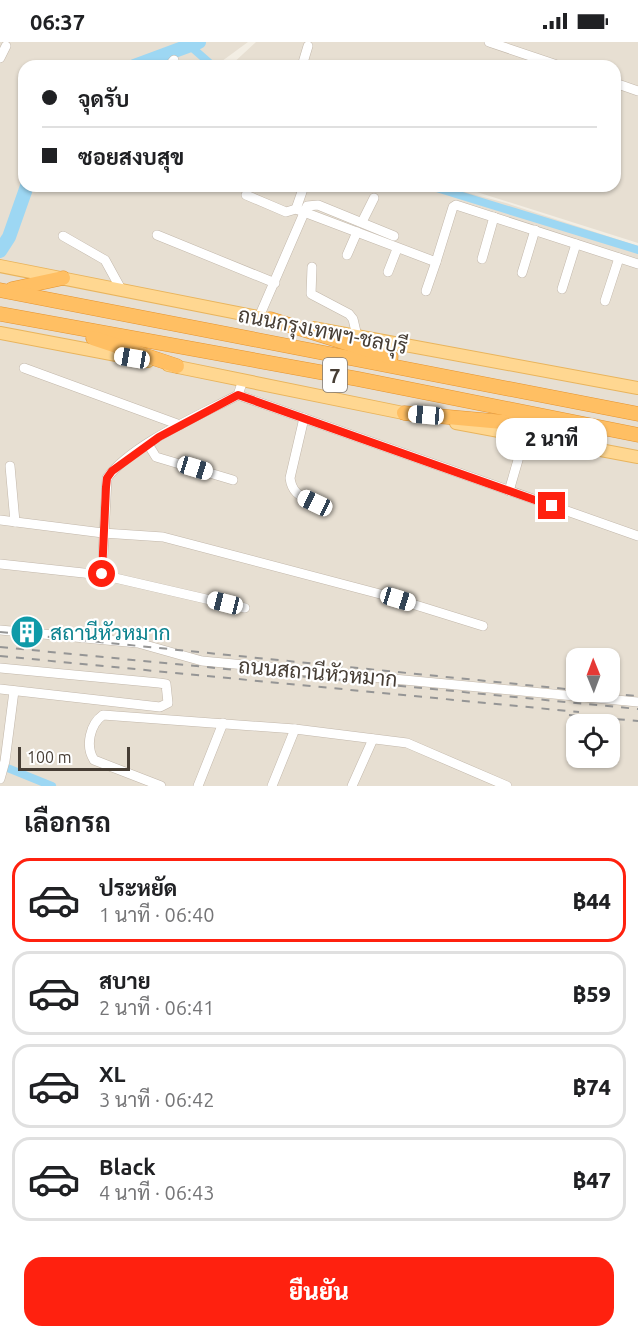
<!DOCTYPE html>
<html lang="th">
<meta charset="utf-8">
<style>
body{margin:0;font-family:Ubuntu,Sarabun,sans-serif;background:#f2f2f2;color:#202124;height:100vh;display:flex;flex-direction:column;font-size:22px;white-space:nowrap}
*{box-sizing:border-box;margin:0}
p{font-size:20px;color:#757577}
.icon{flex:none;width:33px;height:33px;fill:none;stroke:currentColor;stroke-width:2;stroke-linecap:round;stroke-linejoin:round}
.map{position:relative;height:744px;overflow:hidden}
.drawer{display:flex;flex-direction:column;background:#fff;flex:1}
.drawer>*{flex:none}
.hud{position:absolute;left:18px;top:18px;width:603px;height:132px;border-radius:18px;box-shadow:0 2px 4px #0004;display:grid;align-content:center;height:132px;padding:0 24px;background:#fff}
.needle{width:39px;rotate:359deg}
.tools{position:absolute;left:566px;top:606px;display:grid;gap:12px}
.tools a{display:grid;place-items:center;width:54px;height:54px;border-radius:12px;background:#fff;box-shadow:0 2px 4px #0004;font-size:30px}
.scale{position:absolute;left:18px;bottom:15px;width:112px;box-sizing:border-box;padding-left:6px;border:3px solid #463d34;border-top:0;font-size:16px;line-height:21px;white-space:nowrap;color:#463d34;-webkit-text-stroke:4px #fff;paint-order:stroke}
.end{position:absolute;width:27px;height:27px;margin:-14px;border:8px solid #ff210f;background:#fff;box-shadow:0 0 0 3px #fff}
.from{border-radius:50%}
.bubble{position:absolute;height:42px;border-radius:18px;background:#fff;box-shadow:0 2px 4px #0004;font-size:20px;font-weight:800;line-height:42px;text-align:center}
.car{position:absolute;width:18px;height:36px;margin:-18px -9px;border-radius:8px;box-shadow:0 0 4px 2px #0007;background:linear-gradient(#fff 24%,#345 0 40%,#fff 0 76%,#345 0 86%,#fff 0)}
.hud b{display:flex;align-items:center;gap:21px;height:57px;font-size:22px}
.hud b+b{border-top:2px solid #e0e0e0}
.hud i{width:15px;height:15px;background:#202124}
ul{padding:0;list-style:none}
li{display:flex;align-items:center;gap:18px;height:84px;margin:0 12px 9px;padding:0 12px;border:3px solid #e0e0e0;border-radius:18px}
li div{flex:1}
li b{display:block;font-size:22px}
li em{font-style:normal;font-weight:800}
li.current{border-color:#ff210f}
li>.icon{width:54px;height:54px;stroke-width:1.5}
h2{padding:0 24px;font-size:27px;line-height:72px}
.button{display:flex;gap:12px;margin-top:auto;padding:12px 24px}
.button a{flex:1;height:69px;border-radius:18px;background:#ff210f;color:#fff;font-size:24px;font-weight:800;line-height:69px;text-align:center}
.status{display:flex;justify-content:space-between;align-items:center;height:42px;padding:0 30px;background:#fff;direction:ltr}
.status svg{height:16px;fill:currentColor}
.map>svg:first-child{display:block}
.residential{fill:#e7dfd2;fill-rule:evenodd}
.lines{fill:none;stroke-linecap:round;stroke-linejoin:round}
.canal{stroke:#9dd7f3;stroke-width:8}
.river{stroke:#9dd7f3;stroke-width:14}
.minor-casing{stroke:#c2b7aa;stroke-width:10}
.major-casing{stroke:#e9b45c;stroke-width:14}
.highway-casing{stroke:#e5932d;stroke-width:15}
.minor{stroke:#fff;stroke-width:9}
.major{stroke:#ffd791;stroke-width:12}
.highway{stroke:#ffbf63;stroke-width:14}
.rail{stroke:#959595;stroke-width:2;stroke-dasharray:8 8;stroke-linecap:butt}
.route{stroke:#ff210f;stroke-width:8}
.labels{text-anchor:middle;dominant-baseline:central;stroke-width:4.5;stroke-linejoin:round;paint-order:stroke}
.shield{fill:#fff;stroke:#7e7771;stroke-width:1.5}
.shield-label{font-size:20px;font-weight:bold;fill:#463d34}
.street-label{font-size:21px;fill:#463d34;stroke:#fff}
.culture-label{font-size:21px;fill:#0d838f;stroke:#fff;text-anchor:start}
</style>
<div class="status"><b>06:37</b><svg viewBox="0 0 49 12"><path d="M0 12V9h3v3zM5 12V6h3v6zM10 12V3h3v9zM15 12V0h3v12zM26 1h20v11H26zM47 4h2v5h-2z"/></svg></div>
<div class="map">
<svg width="638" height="744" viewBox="0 0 638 744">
<rect width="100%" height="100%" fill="#f3eee4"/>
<g class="residential">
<path d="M 0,0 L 248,0 L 218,22 L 219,24 L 24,24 L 24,144 L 442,144 L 506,161 L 638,204 L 638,744 L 0,744 ZM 576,616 L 609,616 L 609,650 L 576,650 ZM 576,682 L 609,682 L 609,716 L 576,716 Z"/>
<polygon points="256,0 638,0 638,201 458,144 615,144 615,24 230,24"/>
</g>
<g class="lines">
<g class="canal">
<polyline points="189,3 213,24"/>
<polyline points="430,144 638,208"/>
<polyline points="0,723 52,744"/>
</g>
<g class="river">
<polyline points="134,24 199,0"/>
<polyline points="0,209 9,195 27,144"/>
</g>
<g class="minor-casing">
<g id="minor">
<polyline points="489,0 560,24"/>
<polyline points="0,16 6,4"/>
<polyline points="169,24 174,18"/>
<polyline points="302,24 308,4"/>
<polyline points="615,41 638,49"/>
<polyline points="246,153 286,170 296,167 436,220 453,165 456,163 638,222"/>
<polyline points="296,167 304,144"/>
<polyline points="362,180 374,156"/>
<polyline points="157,193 275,241"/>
<polyline points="63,194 105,218 122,249"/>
<polyline points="347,213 357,190"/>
<polyline points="482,217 494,175"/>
<polyline points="312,225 311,252 349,272 353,277 357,294"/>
<polyline points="388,230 397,207"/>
<polyline points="522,231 535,188"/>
<polyline points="562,247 576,202"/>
<polyline points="426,249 436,220"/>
<polyline points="605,259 619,216"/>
<polyline points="259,275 307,164 318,163 394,194"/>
<polyline points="24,326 180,383"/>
<polyline points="238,353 638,494"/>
<path d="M 304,376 L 290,436 C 292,452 301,454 315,461"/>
<polyline points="148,402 156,415 233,438"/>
<polyline points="10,424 15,480"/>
<polyline points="509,449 525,394"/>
<polyline points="0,478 103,491 163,495 380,552 483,584"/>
<path d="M 0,522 L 102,533 L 107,436 C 132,402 200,373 238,353 L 243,338"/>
<polyline points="102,533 245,566"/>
<polyline points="0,588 138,601 202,619 638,660"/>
<polyline points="0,626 159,641 166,642 168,661 160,665 0,647"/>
<polyline points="0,737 5,719 14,649"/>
<path d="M 161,744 L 94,718 C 85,704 90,682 103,673 L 295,687 L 407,701 L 507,744"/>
<polyline points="198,744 223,681"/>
<polyline points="272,744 295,687"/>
<polyline points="352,744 373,697"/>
</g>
</g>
<g class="major-casing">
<g id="major">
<polyline points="0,224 278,279"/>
<polyline points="313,286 638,346"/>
<polyline points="0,291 148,319"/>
<polyline points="168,323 413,373"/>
<polyline points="456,381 638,415"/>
</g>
</g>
<g class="highway-casing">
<g id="highway">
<polyline points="12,247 63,236"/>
<polyline points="0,248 638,372"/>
<polyline points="0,272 358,337 638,393"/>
<polyline points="270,277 391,315"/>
<polyline points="93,296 177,324"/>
<polyline points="404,371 558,385"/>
</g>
</g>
<use href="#minor" class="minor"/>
<use href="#major" class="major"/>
<use href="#highway" class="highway"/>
<g class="rail">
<polyline points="0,590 576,648"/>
<polyline points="0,605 638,667"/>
<polyline points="0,614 579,670"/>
<polyline points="594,650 638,654"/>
<polyline points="569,673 638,679"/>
</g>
</g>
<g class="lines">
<polyline class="route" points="102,532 106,445 107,436 112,429 159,395 238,353 552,464"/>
</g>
<defs>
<g id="building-disc" transform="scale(1.725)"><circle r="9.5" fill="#0f9aa8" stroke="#fff"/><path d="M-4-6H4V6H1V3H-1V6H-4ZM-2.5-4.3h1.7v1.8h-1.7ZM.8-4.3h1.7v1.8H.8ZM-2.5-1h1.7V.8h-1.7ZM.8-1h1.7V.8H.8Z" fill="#fff"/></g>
</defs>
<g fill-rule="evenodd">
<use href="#building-disc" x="27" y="590"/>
</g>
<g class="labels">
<rect class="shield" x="323" y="316" width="24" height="34" rx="4.5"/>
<g class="shield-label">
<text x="335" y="333">7</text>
</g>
<g class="street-label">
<text transform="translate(323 288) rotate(11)">ถนนกรุงเทพฯ-ชลบุรี</text>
<text transform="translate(318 630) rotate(5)">ถนนสถานีหัวหมาก</text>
</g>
<g class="culture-label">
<text x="50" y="590">สถานีหัวหมาก</text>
</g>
</g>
</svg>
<div class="tools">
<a><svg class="needle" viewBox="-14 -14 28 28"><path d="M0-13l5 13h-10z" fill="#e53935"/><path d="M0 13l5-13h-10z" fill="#757577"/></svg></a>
<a><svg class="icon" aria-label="locate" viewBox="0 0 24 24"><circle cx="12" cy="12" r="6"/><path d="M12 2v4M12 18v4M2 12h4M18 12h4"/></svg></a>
</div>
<div class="scale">100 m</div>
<i class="end from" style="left:102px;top:532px"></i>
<i class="end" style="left:552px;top:464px"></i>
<div class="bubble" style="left:496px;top:376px;width:111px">2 นาที</div>
<i class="car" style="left:132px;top:316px;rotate:280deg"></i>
<i class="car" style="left:426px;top:373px;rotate:275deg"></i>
<i class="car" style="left:195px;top:426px;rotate:107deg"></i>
<i class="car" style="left:315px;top:461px;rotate:295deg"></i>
<i class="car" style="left:398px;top:557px;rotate:107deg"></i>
<i class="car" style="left:225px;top:561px;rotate:284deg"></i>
<div class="hud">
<b><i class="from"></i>จุดรับ</b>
<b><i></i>ซอยสงบสุข</b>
</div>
</div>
<section class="drawer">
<h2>เลือกรถ</h2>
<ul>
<li class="current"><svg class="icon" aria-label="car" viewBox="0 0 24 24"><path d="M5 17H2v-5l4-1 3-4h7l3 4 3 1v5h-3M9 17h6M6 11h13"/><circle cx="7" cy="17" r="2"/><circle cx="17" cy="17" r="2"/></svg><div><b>ประหยัด</b><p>1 นาที · 06:40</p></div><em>฿44</em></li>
<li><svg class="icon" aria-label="car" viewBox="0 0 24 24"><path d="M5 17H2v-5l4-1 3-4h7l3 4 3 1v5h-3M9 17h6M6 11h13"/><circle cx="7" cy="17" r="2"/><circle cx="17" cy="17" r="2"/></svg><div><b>สบาย</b><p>2 นาที · 06:41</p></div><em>฿59</em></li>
<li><svg class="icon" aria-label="car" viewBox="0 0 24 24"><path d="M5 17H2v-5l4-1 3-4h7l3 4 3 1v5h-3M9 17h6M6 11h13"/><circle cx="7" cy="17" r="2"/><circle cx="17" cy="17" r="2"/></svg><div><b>XL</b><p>3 นาที · 06:42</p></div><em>฿74</em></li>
<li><svg class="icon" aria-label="car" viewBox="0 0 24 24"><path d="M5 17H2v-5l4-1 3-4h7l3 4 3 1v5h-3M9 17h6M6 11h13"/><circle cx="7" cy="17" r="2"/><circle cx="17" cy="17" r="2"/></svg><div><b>Black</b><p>4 นาที · 06:43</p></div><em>฿47</em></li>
</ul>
<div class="button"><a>ยืนยัน</a></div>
</section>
